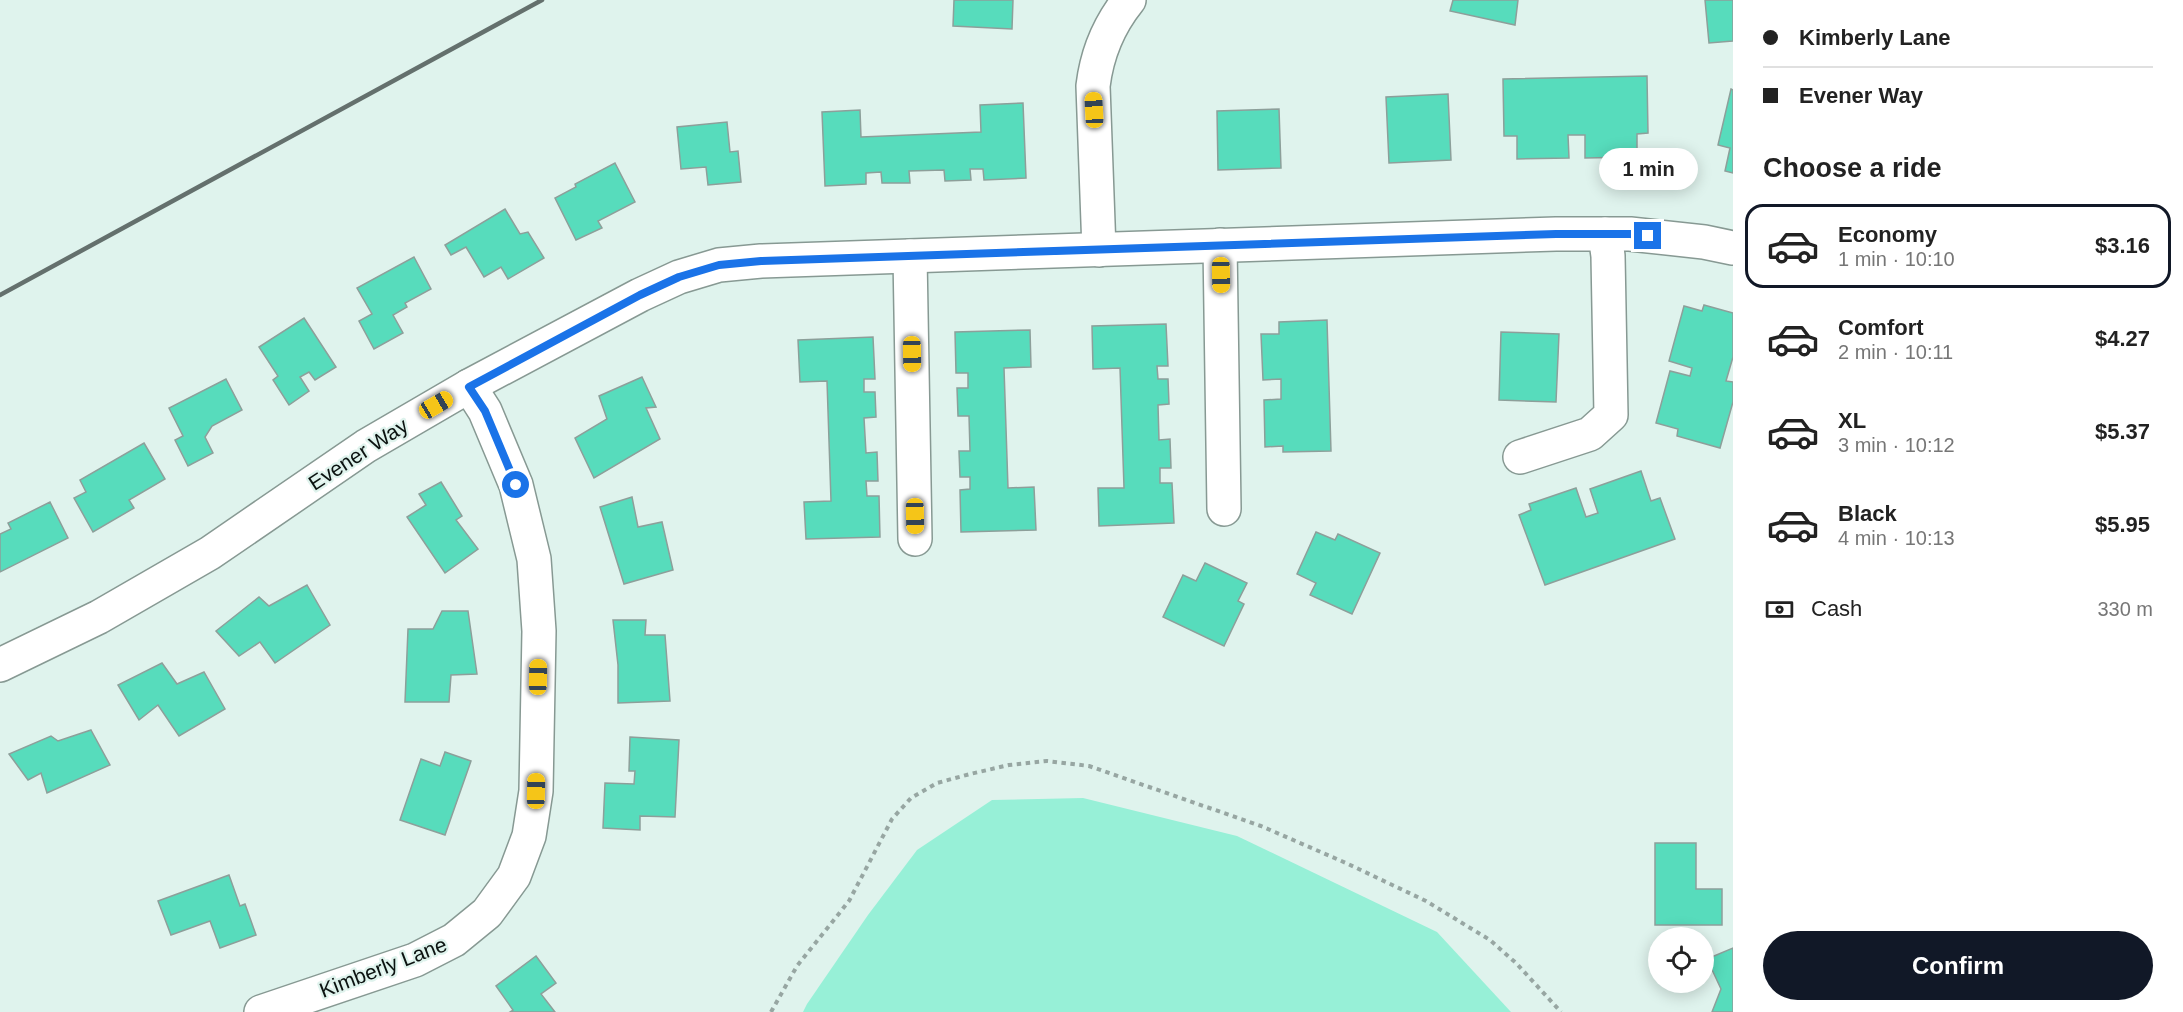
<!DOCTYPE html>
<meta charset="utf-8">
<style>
body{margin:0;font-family:Arial,sans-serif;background:#f2f2f2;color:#222;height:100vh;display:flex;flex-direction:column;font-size:22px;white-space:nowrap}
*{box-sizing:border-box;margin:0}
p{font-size:20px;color:#767676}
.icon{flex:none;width:33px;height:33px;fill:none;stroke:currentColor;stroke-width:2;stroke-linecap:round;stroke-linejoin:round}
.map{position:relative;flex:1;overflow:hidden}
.drawer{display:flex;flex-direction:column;background:#fff;width:450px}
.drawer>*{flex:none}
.hud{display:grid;align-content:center;height:132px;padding:0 30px;background:#fff}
.buttons{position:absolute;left:1648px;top:927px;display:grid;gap:12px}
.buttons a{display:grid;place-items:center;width:66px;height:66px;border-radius:50%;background:#fff;box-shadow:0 3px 15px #0003;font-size:30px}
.end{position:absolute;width:27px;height:27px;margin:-14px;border:8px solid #1a73e8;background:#fff;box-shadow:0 0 0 3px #fff}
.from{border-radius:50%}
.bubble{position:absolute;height:42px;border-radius:21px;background:#fff;box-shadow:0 3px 15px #0003;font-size:20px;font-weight:700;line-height:42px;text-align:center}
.car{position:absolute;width:18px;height:36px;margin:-18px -9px;border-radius:8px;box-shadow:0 0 4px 2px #0007;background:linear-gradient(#f5c518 24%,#345 0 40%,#f5c518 0 76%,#345 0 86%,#f5c518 0)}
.hud b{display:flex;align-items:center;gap:21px;height:57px;font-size:22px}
.hud b+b{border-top:2px solid #e0e0e0}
.hud i{width:15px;height:15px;background:#222}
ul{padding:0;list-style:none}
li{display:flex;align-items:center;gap:18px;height:84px;margin:0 12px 9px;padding:0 18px;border:3px solid transparent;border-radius:18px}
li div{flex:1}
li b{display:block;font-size:22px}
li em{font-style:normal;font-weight:700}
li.selected{border-color:#111827}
li>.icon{width:54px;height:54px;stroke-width:1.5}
h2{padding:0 30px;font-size:27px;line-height:72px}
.pay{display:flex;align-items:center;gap:15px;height:66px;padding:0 30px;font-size:22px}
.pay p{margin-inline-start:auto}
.button{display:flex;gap:12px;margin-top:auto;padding:12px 30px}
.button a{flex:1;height:69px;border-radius:36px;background:#111827;color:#fff;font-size:24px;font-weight:700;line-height:69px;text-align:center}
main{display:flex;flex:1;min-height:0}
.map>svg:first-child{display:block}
.green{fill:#97f0d7}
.building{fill:#57dcbc;stroke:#8d9f9a;stroke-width:1.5}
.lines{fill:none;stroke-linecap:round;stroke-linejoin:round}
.minor-casing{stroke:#879993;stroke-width:36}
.path{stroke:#97a6a2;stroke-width:4;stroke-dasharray:4.5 4.5;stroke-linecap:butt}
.minor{stroke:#fff;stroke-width:33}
.rail{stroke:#64706d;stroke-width:4.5}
.route{stroke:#1a73e8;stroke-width:8}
.labels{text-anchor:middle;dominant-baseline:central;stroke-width:4.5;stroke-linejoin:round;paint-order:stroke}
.street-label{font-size:21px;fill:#0b1210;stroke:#dff3ed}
</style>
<main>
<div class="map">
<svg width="1733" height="1012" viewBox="0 0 1733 1012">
<rect width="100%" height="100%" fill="#dff3ed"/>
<polygon class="green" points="1083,798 1237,836 1437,932 1511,1012 803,1012 807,1004 868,915 917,850 992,800"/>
<g class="building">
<polygon points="954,0 1013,0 1012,29 953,26"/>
<polygon points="1453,0 1518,0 1515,25 1450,11"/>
<polygon points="1705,0 1733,0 1733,41 1709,43"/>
<polygon points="1647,76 1648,133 1637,134 1637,157 1585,158 1585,135 1568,135 1569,158 1517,159 1517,136 1504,136 1503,79"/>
<polygon points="1731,89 1733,90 1733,173 1725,171 1730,148 1718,145"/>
<polygon points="1448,94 1451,160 1389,163 1386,97"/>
<polygon points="1023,103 1026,178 984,180 983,169 970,169 971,180 945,181 944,170 909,171 910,183 882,183 881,172 866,173 866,184 825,186 822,112 860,110 861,137 981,132 980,105"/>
<polygon points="1279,109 1281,168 1218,170 1217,111"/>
<polygon points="727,122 730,152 738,151 741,182 708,185 706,167 681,169 677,127"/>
<polygon points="615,163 635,202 598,221 602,228 576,240 555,198 576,187 575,184"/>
<polygon points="505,209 520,234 528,232 544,258 508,279 501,267 484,277 466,247 451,255 445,245"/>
<polygon points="414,257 431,289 405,303 407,307 393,315 403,333 374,349 359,321 372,314 357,288"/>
<polygon points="1704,305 1733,313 1733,357 1726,381 1733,382 1733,402 1720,448 1677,436 1678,429 1656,423 1670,371 1690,376 1692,368 1669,361 1684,306 1702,311"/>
<polygon points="304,318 336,367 315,380 309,372 300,377 309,391 289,405 273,380 278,376 259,347"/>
<polygon points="1327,320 1331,451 1283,452 1283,446 1265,447 1264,400 1281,399 1281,379 1263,380 1261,334 1279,334 1279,322"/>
<polygon points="1166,324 1168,366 1157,366 1158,379 1168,379 1169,404 1158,405 1159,440 1170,439 1171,468 1160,468 1160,483 1172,483 1174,523 1099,526 1098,488 1124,488 1120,368 1093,369 1092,326"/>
<polygon points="1030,330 1031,367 1004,368 1008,488 1034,487 1036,530 961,532 960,490 970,489 970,477 960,477 959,451 970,451 969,416 958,416 957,388 968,388 968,373 956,373 955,332"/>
<polygon points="1501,332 1559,334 1556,402 1499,400"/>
<polygon points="873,337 875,379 864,379 864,392 875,392 876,417 864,418 866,453 877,452 878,481 866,481 867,496 879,496 880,537 806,539 804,502 831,501 827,381 800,382 798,340"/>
<polygon points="642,377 656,407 646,408 660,439 594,478 575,438 607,419 599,396"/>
<polygon points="226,379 242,410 212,426 205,437 213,453 188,466 175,440 183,436 169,408"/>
<polygon points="144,443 165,479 129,500 134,508 93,532 74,498 86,492 80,480"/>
<polygon points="1641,471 1651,501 1660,498 1675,539 1545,585 1519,515 1531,510 1529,504 1576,488 1586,517 1598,513 1590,489"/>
<polygon points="441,482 462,516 456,520 478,549 445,573 407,517 426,505 419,494"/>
<polygon points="632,497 638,527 662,522 673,570 624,584 600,507"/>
<polygon points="50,502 68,538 0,572 0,534 11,529 8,523"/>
<polygon points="1316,532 1335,540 1338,534 1380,553 1352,614 1310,595 1316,583 1297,574"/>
<polygon points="1205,563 1247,583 1238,601 1244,604 1224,646 1163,617 1183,575 1196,581"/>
<polygon points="307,585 330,625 275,663 260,642 239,656 216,631 259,597 269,606"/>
<polygon points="442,611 468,611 477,674 451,675 449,702 405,702 408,629 433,629"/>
<polygon points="613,620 646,620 645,635 665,635 670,701 618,703 618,665"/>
<polygon points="162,663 177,684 204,672 225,709 179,736 158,705 139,720 118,685"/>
<polygon points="91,730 110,765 47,793 41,773 28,780 9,754 51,736 58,741"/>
<polygon points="630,737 679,740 675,817 640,816 640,830 603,828 605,783 634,784 635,771 629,771"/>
<polygon points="445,752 471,761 445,835 400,820 421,759 440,766"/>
<polygon points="1655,843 1696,843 1696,889 1722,889 1722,925 1655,925"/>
<polygon points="229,875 240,906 245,904 256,935 220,948 210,921 171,935 158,901"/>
<polygon points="1733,948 1733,1012 1712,1012 1721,989 1707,959"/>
<polygon points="536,956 556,983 541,994 555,1012 510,1012 513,1010 496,986"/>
</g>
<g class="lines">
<g class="minor-casing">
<g id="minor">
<polyline points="1220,245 1224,509"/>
<path d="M 1099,250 L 1093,86 C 1097,53 1108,26 1129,0"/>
<polyline points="910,256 915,539"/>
<polyline points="1520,457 1590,434 1611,415 1608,256 1605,234"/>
<polyline points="0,665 99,617 210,553 366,446 469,386 640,295 679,277 719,265 761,261 1556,234 1630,234 1704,242 1733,248"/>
<polyline points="261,1012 415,960 454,940 487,913 514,876 529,836 536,791 539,631 534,559 516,485 485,411 469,386"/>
</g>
</g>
<polyline class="path" points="771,1012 797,966 849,901 892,819 911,798 937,783 970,774 1009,765 1047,761 1089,766 1261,826 1346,863 1426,901 1490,940 1516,963 1561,1012"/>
<use href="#minor" class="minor"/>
<polyline class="rail" points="0,295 542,0"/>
</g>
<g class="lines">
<polyline class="route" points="516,485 485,411 469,387 640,295 679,277 719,265 761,261 1556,234 1630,234 1648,236"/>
</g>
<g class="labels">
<g class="street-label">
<text transform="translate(358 454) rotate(-33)">Evener Way</text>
<text transform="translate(383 967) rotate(-21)">Kimberly Lane</text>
</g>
</g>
</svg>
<div class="buttons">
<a><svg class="icon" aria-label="locate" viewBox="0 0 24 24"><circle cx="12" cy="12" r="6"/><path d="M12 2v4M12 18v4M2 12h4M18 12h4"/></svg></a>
</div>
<i class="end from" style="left:516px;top:485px"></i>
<i class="end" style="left:1648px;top:236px"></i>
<div class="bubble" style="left:1599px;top:148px;width:99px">1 min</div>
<i class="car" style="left:1094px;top:110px;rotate:357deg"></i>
<i class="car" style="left:1221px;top:275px;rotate:179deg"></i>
<i class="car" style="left:912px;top:354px;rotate:179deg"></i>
<i class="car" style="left:436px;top:405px;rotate:60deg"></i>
<i class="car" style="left:915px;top:516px;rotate:179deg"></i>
<i class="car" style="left:538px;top:677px;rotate:1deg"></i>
<i class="car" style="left:536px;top:791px;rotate:1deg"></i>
</div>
<section class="drawer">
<div class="hud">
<b><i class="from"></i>Kimberly Lane</b>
<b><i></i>Evener Way</b>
</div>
<h2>Choose a ride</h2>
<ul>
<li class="selected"><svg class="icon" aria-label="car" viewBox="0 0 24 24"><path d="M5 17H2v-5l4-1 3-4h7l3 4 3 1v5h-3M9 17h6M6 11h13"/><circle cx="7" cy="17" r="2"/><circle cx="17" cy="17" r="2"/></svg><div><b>Economy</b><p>1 min · 10:10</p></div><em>$3.16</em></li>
<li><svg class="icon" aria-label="car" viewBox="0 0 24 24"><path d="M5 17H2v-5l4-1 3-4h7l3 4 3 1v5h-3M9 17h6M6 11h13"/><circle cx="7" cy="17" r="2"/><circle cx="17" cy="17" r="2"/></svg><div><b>Comfort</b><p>2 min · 10:11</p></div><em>$4.27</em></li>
<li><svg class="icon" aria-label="car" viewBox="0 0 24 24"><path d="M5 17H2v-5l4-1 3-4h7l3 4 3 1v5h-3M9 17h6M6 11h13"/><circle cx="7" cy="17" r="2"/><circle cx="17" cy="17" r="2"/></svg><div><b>XL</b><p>3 min · 10:12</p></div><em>$5.37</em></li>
<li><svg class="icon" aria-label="car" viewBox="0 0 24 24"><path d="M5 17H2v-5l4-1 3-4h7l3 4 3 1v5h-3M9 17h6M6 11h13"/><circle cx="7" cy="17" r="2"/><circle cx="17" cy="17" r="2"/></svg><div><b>Black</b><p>4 min · 10:13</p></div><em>$5.95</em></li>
</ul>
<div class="pay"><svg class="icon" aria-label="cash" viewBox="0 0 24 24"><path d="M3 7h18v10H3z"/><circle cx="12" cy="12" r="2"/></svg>Cash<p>330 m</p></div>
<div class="button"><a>Confirm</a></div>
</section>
</main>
